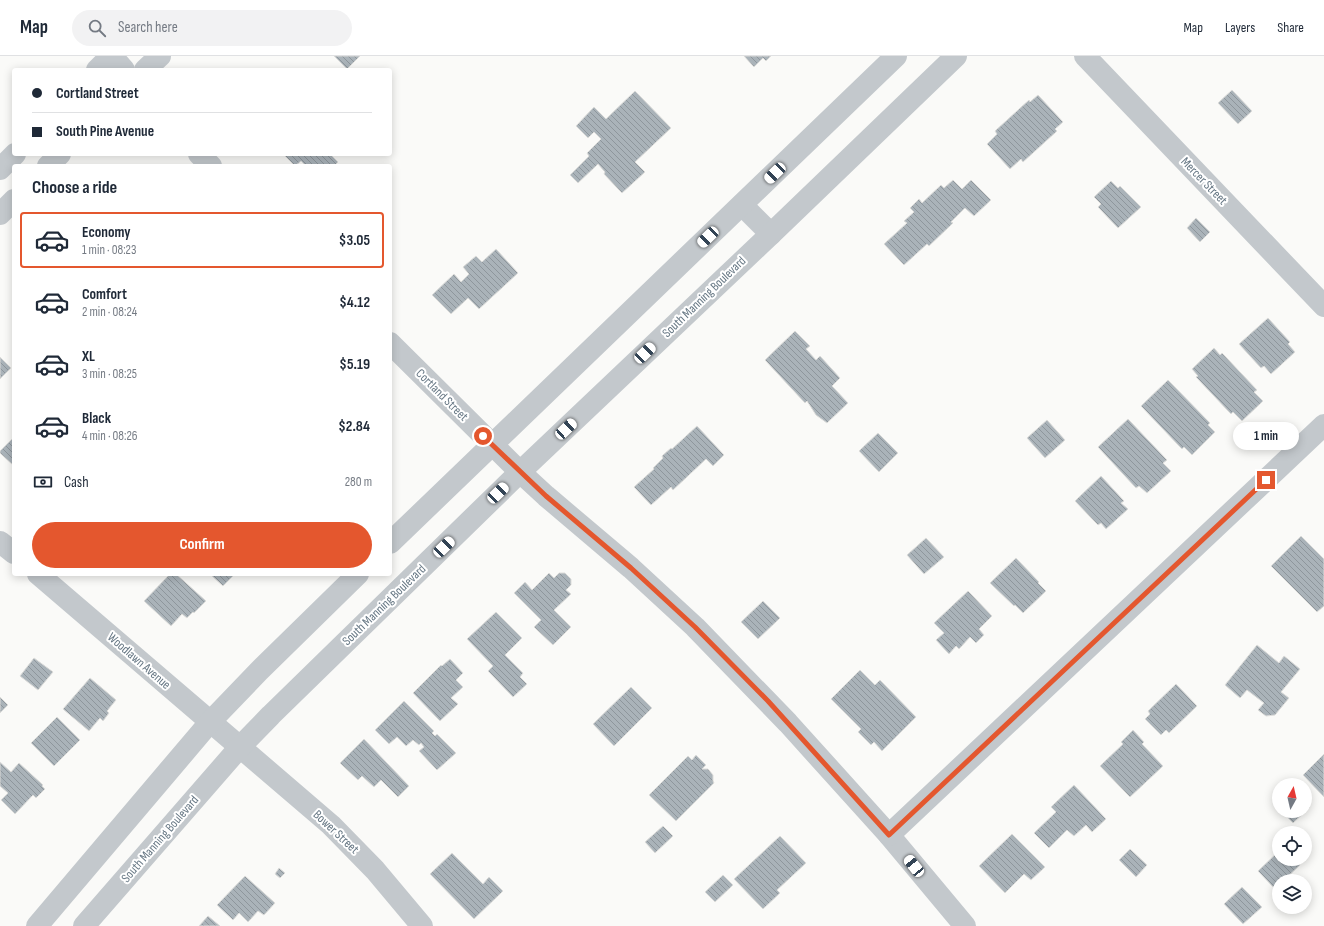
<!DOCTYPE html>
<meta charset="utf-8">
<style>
body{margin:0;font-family:"Sofia Sans Condensed",sans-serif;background:#f2f2f3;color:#1f2937;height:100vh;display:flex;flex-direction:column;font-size:15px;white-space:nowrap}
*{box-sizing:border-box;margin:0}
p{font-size:13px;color:#747a83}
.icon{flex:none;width:22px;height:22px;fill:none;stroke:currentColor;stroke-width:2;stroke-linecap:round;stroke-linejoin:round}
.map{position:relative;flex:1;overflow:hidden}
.details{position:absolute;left:12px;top:108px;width:380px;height:412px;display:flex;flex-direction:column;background:#fff;border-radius:4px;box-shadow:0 2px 10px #0003}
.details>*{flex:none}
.hud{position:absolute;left:12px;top:12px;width:380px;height:88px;border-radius:4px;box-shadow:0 2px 10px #0003;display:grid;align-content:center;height:88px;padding:0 20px;background:#fff}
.needle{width:26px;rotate:8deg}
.fabs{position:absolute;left:1272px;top:722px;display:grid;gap:8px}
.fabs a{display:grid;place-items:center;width:40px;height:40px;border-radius:50%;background:#fff;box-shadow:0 2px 10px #0003;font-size:20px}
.end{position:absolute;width:18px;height:18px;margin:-9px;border:5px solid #e4572e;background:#fff;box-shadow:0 0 0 2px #fff}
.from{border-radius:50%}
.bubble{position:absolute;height:28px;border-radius:14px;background:#fff;box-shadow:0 2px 10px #0003;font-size:13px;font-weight:700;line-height:28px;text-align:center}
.car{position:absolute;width:12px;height:24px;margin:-12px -6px;border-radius:5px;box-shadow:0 0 3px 1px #0007;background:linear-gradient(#fff 24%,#345 0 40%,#fff 0 76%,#345 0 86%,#fff 0)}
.hud b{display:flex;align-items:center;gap:14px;height:38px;font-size:15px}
.hud b+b{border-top:1px solid #e0e1e3}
.hud i{width:10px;height:10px;background:#1f2937}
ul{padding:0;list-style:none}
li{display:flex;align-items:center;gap:12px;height:56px;margin:0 8px 6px;padding:0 12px;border:2px solid transparent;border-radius:4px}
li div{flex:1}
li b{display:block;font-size:15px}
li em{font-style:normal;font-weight:700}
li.current{border-color:#e4572e}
li>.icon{width:36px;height:36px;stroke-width:1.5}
h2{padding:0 20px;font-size:18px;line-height:48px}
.pay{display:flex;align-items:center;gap:10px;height:44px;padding:0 20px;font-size:15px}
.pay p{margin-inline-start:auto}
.primary-button{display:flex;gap:8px;margin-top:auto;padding:8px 20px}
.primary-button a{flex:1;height:46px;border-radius:24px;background:#e4572e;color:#fff;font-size:16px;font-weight:700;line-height:46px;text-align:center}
header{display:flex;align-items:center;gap:24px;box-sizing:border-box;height:56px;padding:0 20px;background:#fff;border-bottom:1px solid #e0e1e3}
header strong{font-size:19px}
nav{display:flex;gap:22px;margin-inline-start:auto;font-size:14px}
.search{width:280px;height:36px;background:#f2f2f3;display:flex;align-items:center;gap:10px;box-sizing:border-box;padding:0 14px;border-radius:22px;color:#747a83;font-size:15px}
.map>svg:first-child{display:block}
.building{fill:url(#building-back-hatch);stroke:#dcdcda}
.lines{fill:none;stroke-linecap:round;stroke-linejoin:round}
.minor{stroke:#c3c8cc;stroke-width:22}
.route{stroke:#e4572e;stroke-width:5}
.labels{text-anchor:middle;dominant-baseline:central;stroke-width:4;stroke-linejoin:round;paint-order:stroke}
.street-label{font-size:13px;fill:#657683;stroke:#fff}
</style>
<header>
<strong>Map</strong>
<div class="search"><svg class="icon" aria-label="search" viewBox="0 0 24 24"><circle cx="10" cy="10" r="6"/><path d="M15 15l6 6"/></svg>Search here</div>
<nav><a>Map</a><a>Layers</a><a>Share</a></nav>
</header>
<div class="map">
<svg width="1324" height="870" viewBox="0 0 1324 870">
<defs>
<pattern id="building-back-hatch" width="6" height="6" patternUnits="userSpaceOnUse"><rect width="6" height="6" fill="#aab3b9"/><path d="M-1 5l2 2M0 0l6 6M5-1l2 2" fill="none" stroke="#8e969c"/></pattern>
</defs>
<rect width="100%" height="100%" fill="#fafaf8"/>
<g class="building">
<polygon points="334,0 360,0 347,13"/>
<polygon points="744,0 771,0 766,5 763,2 754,11"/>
<polygon points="1232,34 1252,55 1238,68 1218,47"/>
<polygon points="635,35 671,72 635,106 645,116 622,137 604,118 605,116 598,108 578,127 570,119 589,100 587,97 601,83 594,76 588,82 576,70 594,51 606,63"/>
<polygon points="1038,39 1063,66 1055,73 1057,75 1023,106 1021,103 1010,113 987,88 997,78 995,75 1029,44 1030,46"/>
<polygon points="283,98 330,98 338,106 334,110 306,110 301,105 295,110"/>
<polygon points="953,124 962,133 971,124 991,144 974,160 965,152 951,166 953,167 929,190 927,188 904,209 884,188 907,167 904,165 914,156 910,152 919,143 922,147 941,129 944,132"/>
<polygon points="1111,125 1118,132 1120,130 1141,151 1118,172 1098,151 1101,148 1094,141"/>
<polygon points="1196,162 1210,176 1200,186 1187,172"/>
<polygon points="496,193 518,217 479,253 468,242 451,258 432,239 454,218 461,226 469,218 463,211 476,200 482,206"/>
<polygon points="1268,262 1290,286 1288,288 1295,296 1271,318 1264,310 1261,312 1239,288"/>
<polygon points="795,275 810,290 806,293 816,304 820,300 840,322 832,330 848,347 827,367 816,359 809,348 807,345 805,347 765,304"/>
<polygon points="1214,292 1220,299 1222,297 1257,334 1254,336 1263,345 1242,365 1233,356 1231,358 1196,321 1198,320 1192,313"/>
<polygon points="0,301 11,312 0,323"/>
<polygon points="1168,324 1210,367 1208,369 1215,376 1192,399 1184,391 1182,393 1141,350"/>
<polygon points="1128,363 1167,404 1163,407 1171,415 1147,437 1139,430 1136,432 1098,391"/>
<polygon points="1047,364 1065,384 1045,402 1027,382"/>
<polygon points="697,370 724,399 713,410 706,403 673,434 671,431 651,449 634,431 654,413 653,412 663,402 662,400 671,392 672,393"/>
<polygon points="878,377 898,397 879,416 859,395"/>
<polygon points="14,381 14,410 0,397 0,395"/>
<polygon points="1101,420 1124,445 1121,447 1128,453 1106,473 1101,467 1098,469 1075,445"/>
<polygon points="1301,480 1324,503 1324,550 1317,556 1271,510"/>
<polygon points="926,482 944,501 924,518 907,499"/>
<polygon points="1016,502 1039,526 1038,527 1046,535 1023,557 1015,549 1014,550 990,527"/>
<polygon points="549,517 554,522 559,517 565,517 571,523 571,529 566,534 571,538 554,554 571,571 553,589 534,571 541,564 514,537 525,526 532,534"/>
<polygon points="170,518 176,518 206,545 194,557 193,556 187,562 182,558 171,570 144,545"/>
<polygon points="210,518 235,518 223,530"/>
<polygon points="968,535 992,560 979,573 984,579 976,587 970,581 959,593 956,590 949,598 936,584 944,577 934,567"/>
<polygon points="763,545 780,562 758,583 741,566"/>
<polygon points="496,556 522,582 505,599 523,617 520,621 527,628 513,641 488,615 493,610 467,583"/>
<polygon points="1257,589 1279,607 1284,600 1300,613 1281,636 1289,642 1275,659 1266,660 1258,654 1264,647 1247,634 1240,642 1225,629"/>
<polygon points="34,602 53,616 38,634 20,620"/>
<polygon points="450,603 463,617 456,624 463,631 451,642 458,648 440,665 413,637 441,609 442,610"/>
<polygon points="860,614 875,629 880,624 916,661 882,695 874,686 871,689 858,676 861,673 831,643"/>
<polygon points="90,622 116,644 107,655 109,657 103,665 100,662 89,675 63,653"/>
<polygon points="1176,628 1197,650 1169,677 1166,674 1161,679 1145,663 1150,658 1148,655"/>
<polygon points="631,631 652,652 614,690 593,668"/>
<polygon points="0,641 8,649 0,657"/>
<polygon points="404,645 434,675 432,677 435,680 437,678 456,697 437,714 419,695 424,691 421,687 419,689 413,684 406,690 397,681 389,688 375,674"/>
<polygon points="57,661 80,684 54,710 31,687"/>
<polygon points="1133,674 1144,686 1142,688 1163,710 1130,741 1100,710 1123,688 1121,686"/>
<polygon points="364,683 409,730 398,741 381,724 374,731 362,720 358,724 340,707"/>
<polygon points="1324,698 1324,741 1303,719"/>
<polygon points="696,699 706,709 702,713 708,713 713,719 713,725 714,727 676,765 649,739 688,700 692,704"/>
<polygon points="0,706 11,716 19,707 43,729 42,730 45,733 36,742 33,739 15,758 1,744 8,737 0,730"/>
<polygon points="1074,729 1106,763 1092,776 1086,769 1074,780 1067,774 1049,792 1034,777 1056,756 1051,751"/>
<polygon points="1305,746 1310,751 1293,767 1281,755 1305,755"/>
<polygon points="663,770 673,780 655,797 645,786"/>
<polygon points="1012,778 1045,811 1031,824 1024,818 1005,837 979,810"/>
<polygon points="780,780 806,807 777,834 780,837 763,853 734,823"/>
<polygon points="1130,793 1147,809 1136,821 1119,804"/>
<polygon points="1279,795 1279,803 1294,803 1300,809 1283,825 1279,825 1279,829 1275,833 1258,815"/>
<polygon points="452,797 483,828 489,821 503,835 474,863 430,818"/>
<polygon points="279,812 285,817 280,822 275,818"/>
<polygon points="723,819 733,829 715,846 705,836"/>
<polygon points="245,820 275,847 264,859 258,855 248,866 239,857 233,864 217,849"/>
<polygon points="1242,831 1262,851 1243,868 1224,848"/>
<polygon points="208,860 220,870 199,870"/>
</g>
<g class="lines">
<g class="minor">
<polyline points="112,0 124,14"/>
<polyline points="1085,0 1324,250"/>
<polyline points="97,14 111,0"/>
<polyline points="145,14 160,0"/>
<polyline points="199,98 211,110"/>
<polyline points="48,110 60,98"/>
<polyline points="0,113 15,98"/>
<polyline points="742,149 771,178"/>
<polyline points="0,158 14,144"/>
<polyline points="390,287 520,416 546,440 631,512 695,571 788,667 889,779 965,870"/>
<polyline points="0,486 14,497"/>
<polyline points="390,487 896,0"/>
<polyline points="38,518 331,769 375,814 422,870"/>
<polyline points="889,779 1324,369"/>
<polyline points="37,870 210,666 259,615 358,518"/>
<polyline points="84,870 239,692 271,659 520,416 771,178 956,0"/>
</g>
</g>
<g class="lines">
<polyline class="route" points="483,380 546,440 631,512 695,571 768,645 889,779 1266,424"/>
</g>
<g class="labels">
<g class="street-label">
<text transform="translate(1204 125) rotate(46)">Mercer Street</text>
<text transform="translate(704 241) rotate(-44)">South Manning Boulevard</text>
<text transform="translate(442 339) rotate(45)">Cortland Street</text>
<text transform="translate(384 549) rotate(-44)">South Manning Boulevard</text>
<text transform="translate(139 605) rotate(41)">Woodlawn Avenue</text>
<text transform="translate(336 776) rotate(43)">Bower Street</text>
<text transform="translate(160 783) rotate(-49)">South Manning Boulevard</text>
</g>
</g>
</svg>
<div class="fabs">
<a><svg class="needle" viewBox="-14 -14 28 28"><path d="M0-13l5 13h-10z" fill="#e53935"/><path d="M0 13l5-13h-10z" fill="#747a83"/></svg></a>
<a><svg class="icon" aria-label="locate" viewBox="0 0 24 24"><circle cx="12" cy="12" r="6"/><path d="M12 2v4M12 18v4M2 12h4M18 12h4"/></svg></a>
<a><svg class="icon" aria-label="layers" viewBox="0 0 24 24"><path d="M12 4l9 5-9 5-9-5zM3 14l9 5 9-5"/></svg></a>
</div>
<i class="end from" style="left:483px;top:380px"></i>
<i class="end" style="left:1266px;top:424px"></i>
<div class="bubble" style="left:1233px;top:366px;width:66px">1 min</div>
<i class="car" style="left:775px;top:117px;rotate:226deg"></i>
<i class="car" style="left:708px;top:181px;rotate:226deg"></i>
<i class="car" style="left:645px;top:297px;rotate:46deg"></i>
<i class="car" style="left:566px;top:373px;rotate:47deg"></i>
<i class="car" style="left:498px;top:437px;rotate:46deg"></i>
<i class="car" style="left:444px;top:491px;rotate:46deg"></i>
<i class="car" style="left:914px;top:810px;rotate:321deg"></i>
<div class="hud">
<b><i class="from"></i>Cortland Street</b>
<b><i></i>South Pine Avenue</b>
</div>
<section class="details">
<h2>Choose a ride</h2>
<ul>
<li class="current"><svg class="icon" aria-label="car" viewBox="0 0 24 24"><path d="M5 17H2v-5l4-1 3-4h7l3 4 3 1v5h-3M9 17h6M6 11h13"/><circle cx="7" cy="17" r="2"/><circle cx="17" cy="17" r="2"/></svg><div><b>Economy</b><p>1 min · 08:23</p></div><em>$3.05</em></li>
<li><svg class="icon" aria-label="car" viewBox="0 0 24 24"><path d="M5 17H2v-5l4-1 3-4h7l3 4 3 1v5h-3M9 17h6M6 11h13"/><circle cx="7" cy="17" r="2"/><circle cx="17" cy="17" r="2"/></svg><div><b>Comfort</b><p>2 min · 08:24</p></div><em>$4.12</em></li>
<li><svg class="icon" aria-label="car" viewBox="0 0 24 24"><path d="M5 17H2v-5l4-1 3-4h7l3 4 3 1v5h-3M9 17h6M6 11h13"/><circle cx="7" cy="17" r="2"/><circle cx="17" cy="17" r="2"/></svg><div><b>XL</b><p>3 min · 08:25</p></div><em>$5.19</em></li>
<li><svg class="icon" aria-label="car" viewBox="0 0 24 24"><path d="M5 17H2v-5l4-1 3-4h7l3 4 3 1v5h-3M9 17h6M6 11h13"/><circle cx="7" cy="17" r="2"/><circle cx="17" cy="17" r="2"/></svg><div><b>Black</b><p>4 min · 08:26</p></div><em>$2.84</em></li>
</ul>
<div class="pay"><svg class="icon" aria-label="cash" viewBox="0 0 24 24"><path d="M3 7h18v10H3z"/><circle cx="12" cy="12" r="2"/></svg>Cash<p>280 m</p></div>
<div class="primary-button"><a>Confirm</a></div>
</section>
</div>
